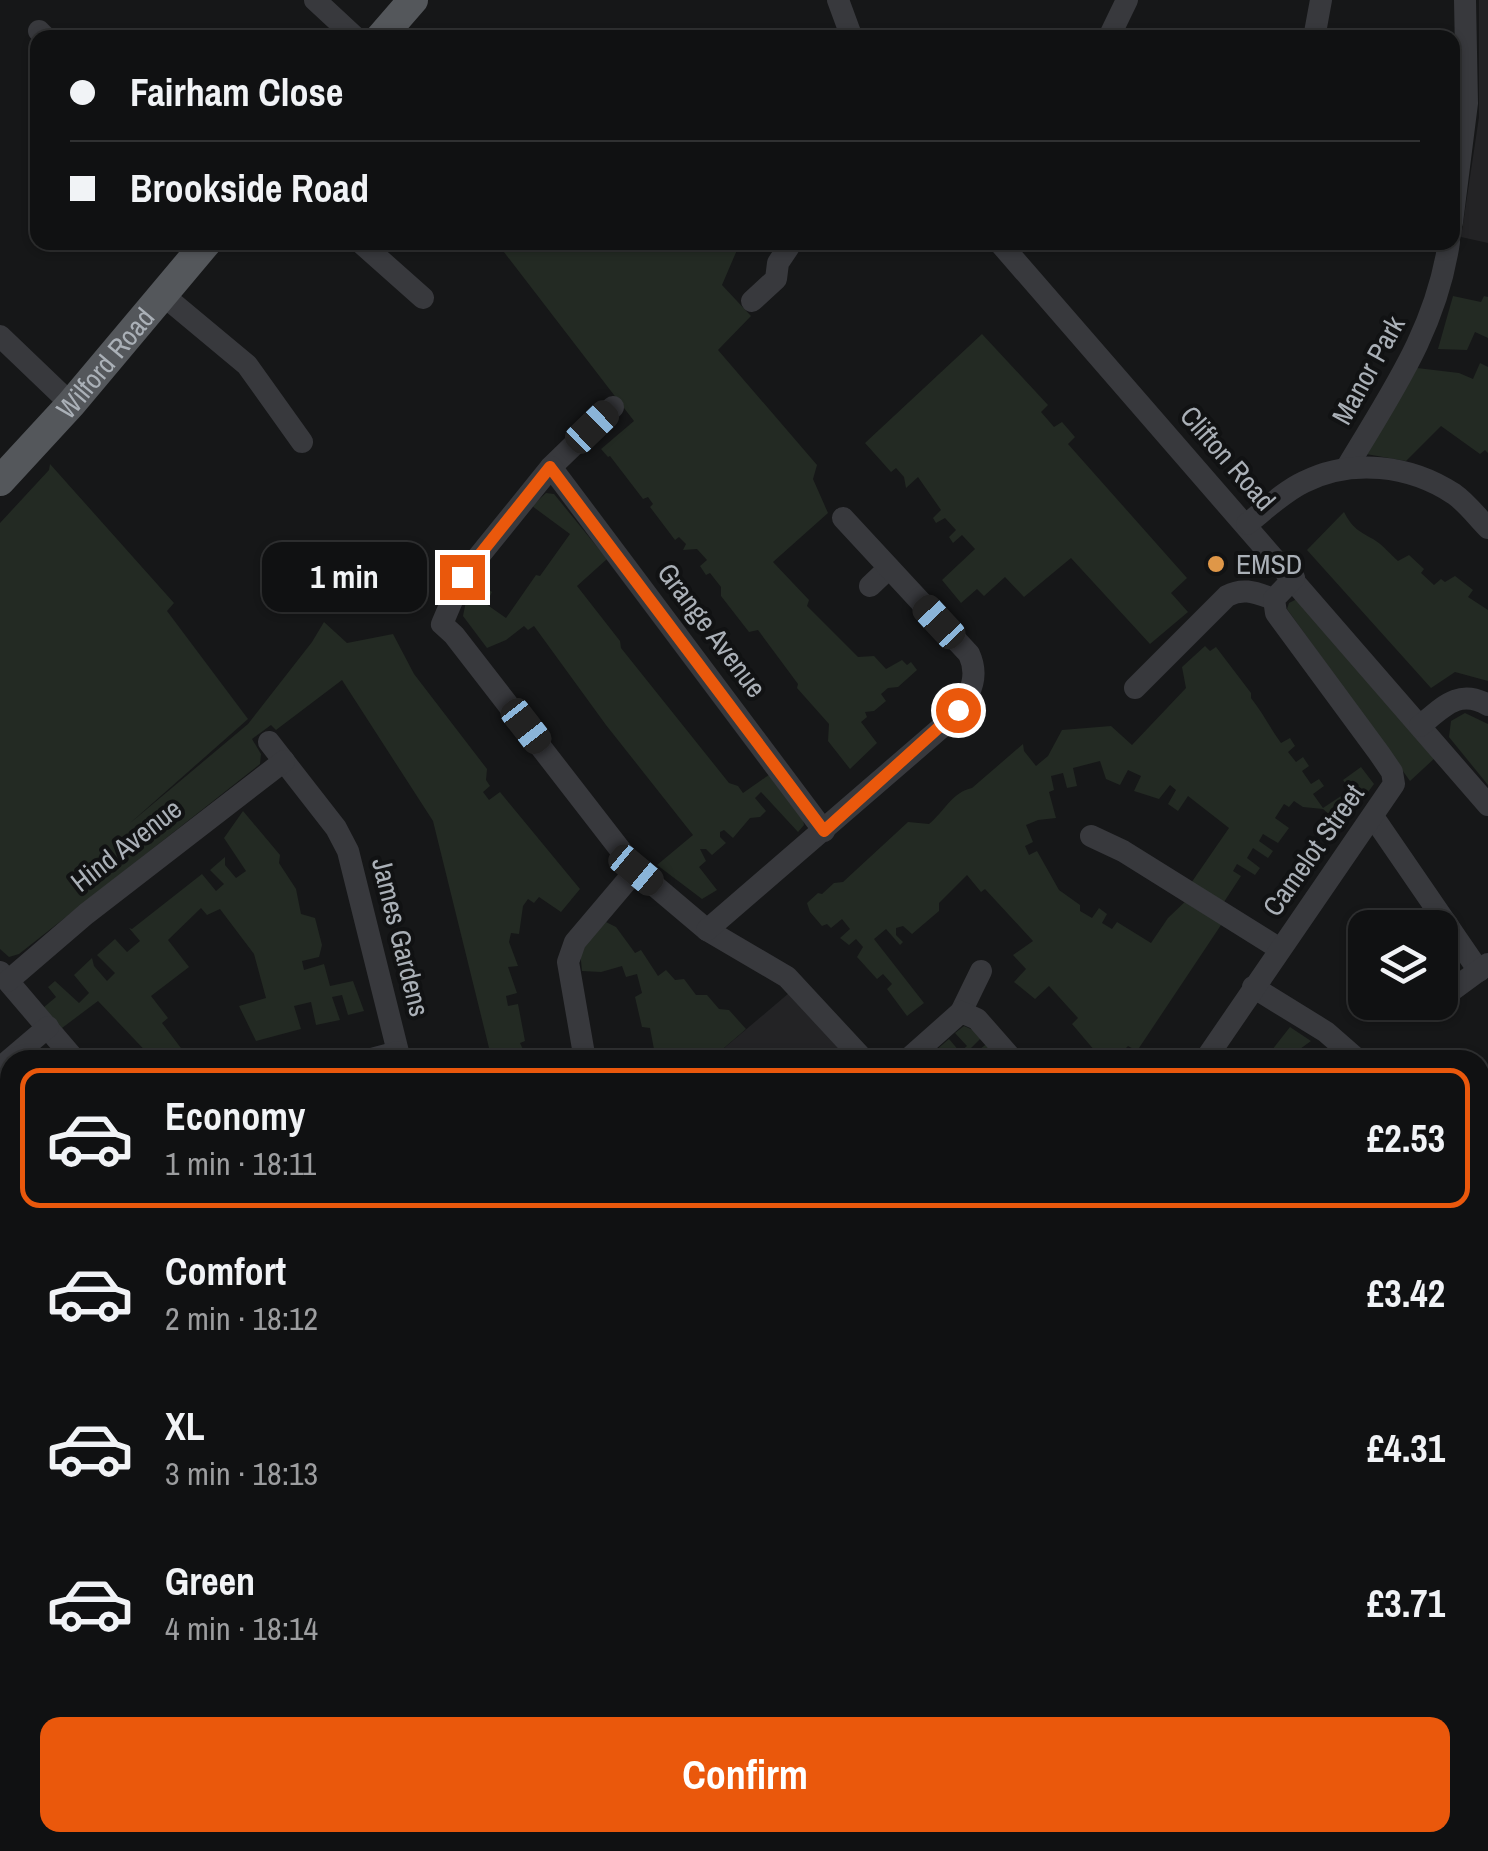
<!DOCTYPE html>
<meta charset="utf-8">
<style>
body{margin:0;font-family:"Archivo Narrow",sans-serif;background:#1e1f20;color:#f1f3f6;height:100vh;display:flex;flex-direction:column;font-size:38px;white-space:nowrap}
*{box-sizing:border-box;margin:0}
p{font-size:32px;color:#9c9d9f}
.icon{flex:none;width:55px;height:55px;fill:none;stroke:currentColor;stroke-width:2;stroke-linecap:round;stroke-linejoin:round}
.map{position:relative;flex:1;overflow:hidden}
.drawer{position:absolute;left:0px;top:1050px;width:1490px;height:802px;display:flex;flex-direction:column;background:#101112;border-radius:30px 30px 0 0;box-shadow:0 2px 8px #0004,0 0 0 2px #303132}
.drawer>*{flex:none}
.top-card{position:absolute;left:30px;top:30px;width:1430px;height:220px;border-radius:20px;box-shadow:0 2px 8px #0004,0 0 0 2px #303132;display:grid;align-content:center;height:220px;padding:0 40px;background:#101112}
.tools{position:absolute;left:1348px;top:910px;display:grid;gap:20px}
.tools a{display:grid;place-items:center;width:110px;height:110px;border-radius:20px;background:#101112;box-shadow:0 2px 8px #0004,0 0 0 2px #303132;font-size:50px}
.end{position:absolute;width:45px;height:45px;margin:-22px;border:12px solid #ea580c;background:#fff;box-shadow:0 0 0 5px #fff}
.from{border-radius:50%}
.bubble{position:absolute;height:70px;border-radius:20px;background:#101112;box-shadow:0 2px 8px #0004,0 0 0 2px #303132;font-size:32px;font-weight:800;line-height:70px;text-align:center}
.car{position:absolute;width:30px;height:60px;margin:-30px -15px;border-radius:12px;box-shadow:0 0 8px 2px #0007;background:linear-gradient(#222 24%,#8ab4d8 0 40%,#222 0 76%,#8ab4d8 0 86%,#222 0)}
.top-card b{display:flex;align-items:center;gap:35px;height:95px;font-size:38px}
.top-card b+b{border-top:2px solid #303132}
.top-card i{width:25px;height:25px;background:#f1f3f6}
ul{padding:18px 0 0;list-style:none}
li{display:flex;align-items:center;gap:30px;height:140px;margin:0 20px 15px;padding:0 20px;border:5px solid transparent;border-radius:20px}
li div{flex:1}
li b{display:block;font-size:38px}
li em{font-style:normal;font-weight:800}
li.on{border-color:#ea580c}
li>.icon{width:90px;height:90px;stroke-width:1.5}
.action{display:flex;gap:20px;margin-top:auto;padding:20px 40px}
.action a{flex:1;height:115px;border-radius:20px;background:#ea580c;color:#fff;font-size:40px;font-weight:800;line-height:115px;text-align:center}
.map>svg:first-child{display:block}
.built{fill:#232325}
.green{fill:#232a23}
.water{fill:#313b40}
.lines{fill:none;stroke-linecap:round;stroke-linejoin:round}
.stream{stroke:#313b40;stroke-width:5}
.minor{stroke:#38393d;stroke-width:22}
.major{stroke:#54575b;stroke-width:30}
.route{stroke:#ea580c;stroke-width:12}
.poi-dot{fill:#df9748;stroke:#111213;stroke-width:4}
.labels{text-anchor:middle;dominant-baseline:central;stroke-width:8;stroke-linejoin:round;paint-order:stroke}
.street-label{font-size:28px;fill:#aab0b7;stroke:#111213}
.poi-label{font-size:28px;fill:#aab0b7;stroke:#111213;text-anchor:start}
</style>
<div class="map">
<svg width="1488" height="1851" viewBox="0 0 1488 1851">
<rect width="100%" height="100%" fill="#161718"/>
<g class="built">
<polygon points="1479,0 1488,0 1488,243 1461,237 1479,117"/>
<polygon points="789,993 850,1060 710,1060"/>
</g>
<g class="green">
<polygon points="497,243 740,243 722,285 751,316 718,350 817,465 813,479 828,513 773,562 809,600 807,606 858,657 874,656 886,669 902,660 907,665 911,662 917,670 898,687 888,688 881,694 886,701 874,711 865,712 867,717 861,722 877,743 850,769 828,741 829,724 797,688 798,684 758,630 749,632 721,596 721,587 710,573 706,575 700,566 707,560 697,549 683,550 686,544 679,537 675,540 650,507 653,504 648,497 643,499 610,456 608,457 601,449 634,421"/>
<polygon points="1453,296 1481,302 1484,296 1488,297 1488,338 1475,332 1467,350 1438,349"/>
<polygon points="982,334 1048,405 1041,412 1054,427 1062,422 1075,437 1068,444 1187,578 1171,593 1188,612 1150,644 1071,558 1024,597 1005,577 984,596 977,589 961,603 942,580 975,549 962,535 953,543 949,537 956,530 945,518 936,523 933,518 941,510 918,477 906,488 904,477 896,468 891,472 865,443"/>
<polygon points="1480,363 1488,367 1488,453 1485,450 1480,454 1441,426 1406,461 1366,454 1417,368 1459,373 1473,379"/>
<polygon points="50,464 174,603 167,611 248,719 129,824 248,724 312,642 324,622 347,643 393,634 414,674 487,769 486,780 490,786 483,792 489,800 500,792 580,889 561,912 539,897 534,903 528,899 523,906 519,934 511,933 509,942 518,966 508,967 517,993 506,996 508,1006 518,1004 525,1041 520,1043 528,1060 524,1055 492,1060 433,821 342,680 276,730 271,725 252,739 261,754 260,764 19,954 9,957 0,949 0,523 49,470"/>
<polygon points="546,493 554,494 607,559 577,586 620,641 621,648 729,783 738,786 743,793 773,772 803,819 804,825 798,832 761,792 755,798 766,811 760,817 750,818 733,838 724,830 720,832 720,837 726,843 712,855 706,849 700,849 706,861 699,867 717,890 702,899 657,865 693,835 606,725 534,626 528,630 524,626 506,640 487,648 463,616 468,591 476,581 492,592 486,604 506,618 536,575 540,576 570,534 532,506"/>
<path d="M 1344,512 C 1352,528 1360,532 1373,539 C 1382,544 1391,555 1398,561 L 1409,555 L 1424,569 L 1421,573 L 1434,585 L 1441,579 L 1445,582 L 1455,576 L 1473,590 L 1468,597 L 1488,610 L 1488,681 L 1455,672 L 1431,688 L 1307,550 Z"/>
<polygon points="1297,599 1437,756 1410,781 1287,609 1289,603"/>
<path d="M 1205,646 L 1210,651 L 1216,647 L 1251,693 L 1251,698 C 1263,713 1270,728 1281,743 L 1290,738 L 1295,746 L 1288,752 L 1296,762 L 1303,757 L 1309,766 L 1302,771 L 1311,784 L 1319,779 L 1324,786 L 1313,794 L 1323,808 L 1350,790 L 1343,780 L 1361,767 L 1374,784 L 1343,826 L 1323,809 L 1303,807 L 1294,801 L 1289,807 L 1284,804 L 1275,818 L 1289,828 L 1278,843 L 1263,834 L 1259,841 L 1273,851 L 1268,858 L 1253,848 L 1247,858 L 1260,868 L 1255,875 L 1237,864 L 1233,871 L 1241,876 L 1222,905 L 1189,886 L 1229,828 L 1188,796 L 1178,811 L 1168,804 L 1176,790 L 1170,785 L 1159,799 L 1134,791 L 1141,776 L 1128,770 L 1120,785 L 1106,779 L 1100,761 L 1073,768 L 1077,786 L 1067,788 L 1063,773 L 1051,776 L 1054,790 L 1049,792 L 1056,818 L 1038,820 L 1026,825 L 1033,842 L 1025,846 L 1029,855 L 1037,851 L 1059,890 L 1080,905 L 1080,911 L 1092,918 L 1099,908 L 1107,914 L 1102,923 L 1112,929 L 1117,922 L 1151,943 L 1168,918 L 1191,896 L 1225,919 L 1137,1051 L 1128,1046 L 1121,1053 L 1127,1060 L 1086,1060 L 1095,1051 L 1072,1024 L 1078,1018 L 1049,986 L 1035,999 L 1014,982 L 1026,969 L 1013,955 L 1033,941 L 985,889 L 981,892 L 967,875 L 939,903 L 939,911 L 912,934 L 903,926 L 896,928 L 896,935 L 903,942 L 900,945 L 886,929 L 874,939 L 924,1003 L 907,1016 L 887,989 L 892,984 L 883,974 L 877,979 L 857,957 L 863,947 L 856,939 L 849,945 L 840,938 L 850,929 L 842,919 L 831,928 L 827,924 L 822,926 L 810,912 L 807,903 L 818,893 L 822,894 L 834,883 L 843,882 L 908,822 L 929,824 C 944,812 952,792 972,788 L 1023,744 L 1024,751 L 1036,766 L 1048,756 L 1062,730 L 1111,726 L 1132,745 L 1186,688 L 1182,667 Z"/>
<polygon points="1465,713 1488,724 1488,785 1449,737 1451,721"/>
<polygon points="243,811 280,855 279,863 296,889 301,914 315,918 322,945 319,957 302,961 304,970 324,964 330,986 353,981 364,1011 348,1015 342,995 332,997 340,1020 316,1025 311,1002 294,1006 301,1029 256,1041 239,1006 266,998 254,954 220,909 207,915 201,908 168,940 189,967 151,996 168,1018 162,1023 190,1060 184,1060 177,1053 168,1060 154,1060 98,1001 62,1028 43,1008 56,997 48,987 55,981 79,1003 89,993 74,975 92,958 94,966 107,981 115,973 97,955 115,939 127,952 140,941 129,928 132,929 202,874 216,891 224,884 210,870 225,857 225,865 236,878 246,871 224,838"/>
<polygon points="606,922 616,927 635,953 641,950 658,976 666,970 675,980 684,979 696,995 707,995 719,1009 729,1010 746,1029 710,1060 656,1060 650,1028 642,1027 635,997 642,993 637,974 626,977 622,966 601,972 582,971 580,951"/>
<polygon points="964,1026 984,1035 971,1048 975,1053 989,1042 1005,1060 931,1060 928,1057 949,1039 960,1052 967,1046 955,1033"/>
<polygon points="1290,1027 1311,1041 1289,1057 1290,1060 1264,1060"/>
<polygon points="1488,1082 1488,1171 1480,1178 1480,1088"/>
<polygon points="2,1173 10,1177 8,1276 0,1269"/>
<polygon points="9,1352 10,1842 511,1842 519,1851 0,1851 0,1353 4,1357"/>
<polygon points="607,1842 713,1842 713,1843 705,1851 597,1851"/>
</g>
<g class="water">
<polygon points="10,1710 10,1842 102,1843 98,1851 0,1851 0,1714"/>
<polygon points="278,1842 425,1842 441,1851 274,1851"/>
</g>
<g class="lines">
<g class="stream">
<polyline points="0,1390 10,1395"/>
<polyline points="508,1842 514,1851"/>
</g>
<g class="minor">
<polyline points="315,0 356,38"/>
<polyline points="838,0 852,38"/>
<polyline points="39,31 46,38"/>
<polyline points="1111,33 1127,0"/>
<polyline points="1314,38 1321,0"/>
<polyline points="1452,222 1467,103 1465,0"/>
<polyline points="360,242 423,298"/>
<polyline points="999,242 1488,805"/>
<polyline points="163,295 247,365 302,442"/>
<polyline points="752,301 776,279 778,263 792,242"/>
<polyline points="0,336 71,404"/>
<polyline points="613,407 551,467 462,577 442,624 454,635 636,870 707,930 787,977 864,1060"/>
<polyline points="551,467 824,831"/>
<path d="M 1347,467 C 1391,393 1436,330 1449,242"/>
<path d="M 1247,524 C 1265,510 1283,492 1304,482 C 1352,458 1410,465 1454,494 C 1467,503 1477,517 1488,528"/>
<polyline points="870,586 889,568"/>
<path d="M 1135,688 L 1227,596 C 1244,587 1256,593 1274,599"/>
<path d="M 1420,726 C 1443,707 1459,688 1488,705"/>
<polyline points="269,742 336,828 348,851 400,1060"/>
<polyline points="1374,818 1479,971"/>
<polyline points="1091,836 1123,851 1280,949"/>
<path d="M 707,930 L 942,727 C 962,707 983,684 969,654 L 843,518"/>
<polyline points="0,972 75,1060"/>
<polyline points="8,981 86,914 284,761"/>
<polyline points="1253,987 1326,1032 1358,1060"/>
<polyline points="1440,999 1488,964"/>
<polyline points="961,1012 981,971"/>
<polyline points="368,1060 398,1052"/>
<polyline points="585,1060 568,962 575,942 636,870"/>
<polyline points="907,1060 961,1012 977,1019 1013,1060"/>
<polyline points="1205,1060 1394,784 1392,772 1379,753 1276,613 1274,599 1294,578"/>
<polyline points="0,1068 48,1027"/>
<polyline points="0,1109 10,1121"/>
<polyline points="0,1304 10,1294"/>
<polyline points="0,1334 10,1345"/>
<polyline points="1480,1402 1488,1400"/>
</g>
<g class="major">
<polyline points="380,38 413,0"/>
<path id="s1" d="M 0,481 L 71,404 L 207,242"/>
</g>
</g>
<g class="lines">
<polyline class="route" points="462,577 550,467 824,831 958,710"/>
</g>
<circle class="poi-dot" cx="1216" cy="564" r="10"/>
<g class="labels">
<g class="street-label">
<text stroke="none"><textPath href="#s1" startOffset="158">Wilford Road</textPath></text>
<text transform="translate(1368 370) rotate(-61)">Manor Park</text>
<text transform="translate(1228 458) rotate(49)">Clifton Road</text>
<text transform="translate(712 630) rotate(53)">Grange Avenue</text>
<text transform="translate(126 845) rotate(-38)">Hind Avenue</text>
<text transform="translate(1313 850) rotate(-55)">Camelot Street</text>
<text transform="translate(401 937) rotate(76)">James Gardens</text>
</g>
<g class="poi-label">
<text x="1236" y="564">EMSD</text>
</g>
</g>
</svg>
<div class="tools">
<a><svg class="icon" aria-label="layers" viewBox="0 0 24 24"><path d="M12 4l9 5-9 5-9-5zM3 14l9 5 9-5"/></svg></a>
</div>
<i class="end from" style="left:958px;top:710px"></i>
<i class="end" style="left:462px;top:577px"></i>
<div class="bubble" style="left:262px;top:542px;width:165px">1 min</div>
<i class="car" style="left:592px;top:427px;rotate:46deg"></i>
<i class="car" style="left:939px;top:622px;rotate:317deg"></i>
<i class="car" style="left:526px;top:726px;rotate:142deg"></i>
<i class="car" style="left:636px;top:870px;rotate:130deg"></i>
<div class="top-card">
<b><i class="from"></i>Fairham Close</b>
<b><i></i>Brookside Road</b>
</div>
<section class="drawer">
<ul>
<li class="on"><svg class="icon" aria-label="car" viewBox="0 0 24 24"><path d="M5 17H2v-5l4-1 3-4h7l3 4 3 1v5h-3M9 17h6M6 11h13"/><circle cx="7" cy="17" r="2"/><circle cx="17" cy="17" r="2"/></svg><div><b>Economy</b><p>1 min · 18:11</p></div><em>£2.53</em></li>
<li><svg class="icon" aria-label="car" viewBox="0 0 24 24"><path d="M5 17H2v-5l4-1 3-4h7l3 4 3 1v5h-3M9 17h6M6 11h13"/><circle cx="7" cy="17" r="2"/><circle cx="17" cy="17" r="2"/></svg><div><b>Comfort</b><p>2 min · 18:12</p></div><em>£3.42</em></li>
<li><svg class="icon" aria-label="car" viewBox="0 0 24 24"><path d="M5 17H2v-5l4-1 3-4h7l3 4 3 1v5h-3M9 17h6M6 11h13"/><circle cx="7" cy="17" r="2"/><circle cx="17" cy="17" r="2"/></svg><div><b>XL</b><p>3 min · 18:13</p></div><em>£4.31</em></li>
<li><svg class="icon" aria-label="car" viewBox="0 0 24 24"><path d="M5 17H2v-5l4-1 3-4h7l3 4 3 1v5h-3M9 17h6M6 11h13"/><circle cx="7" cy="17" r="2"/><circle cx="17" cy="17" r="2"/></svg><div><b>Green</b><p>4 min · 18:14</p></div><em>£3.71</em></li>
</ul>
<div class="action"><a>Confirm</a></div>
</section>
</div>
